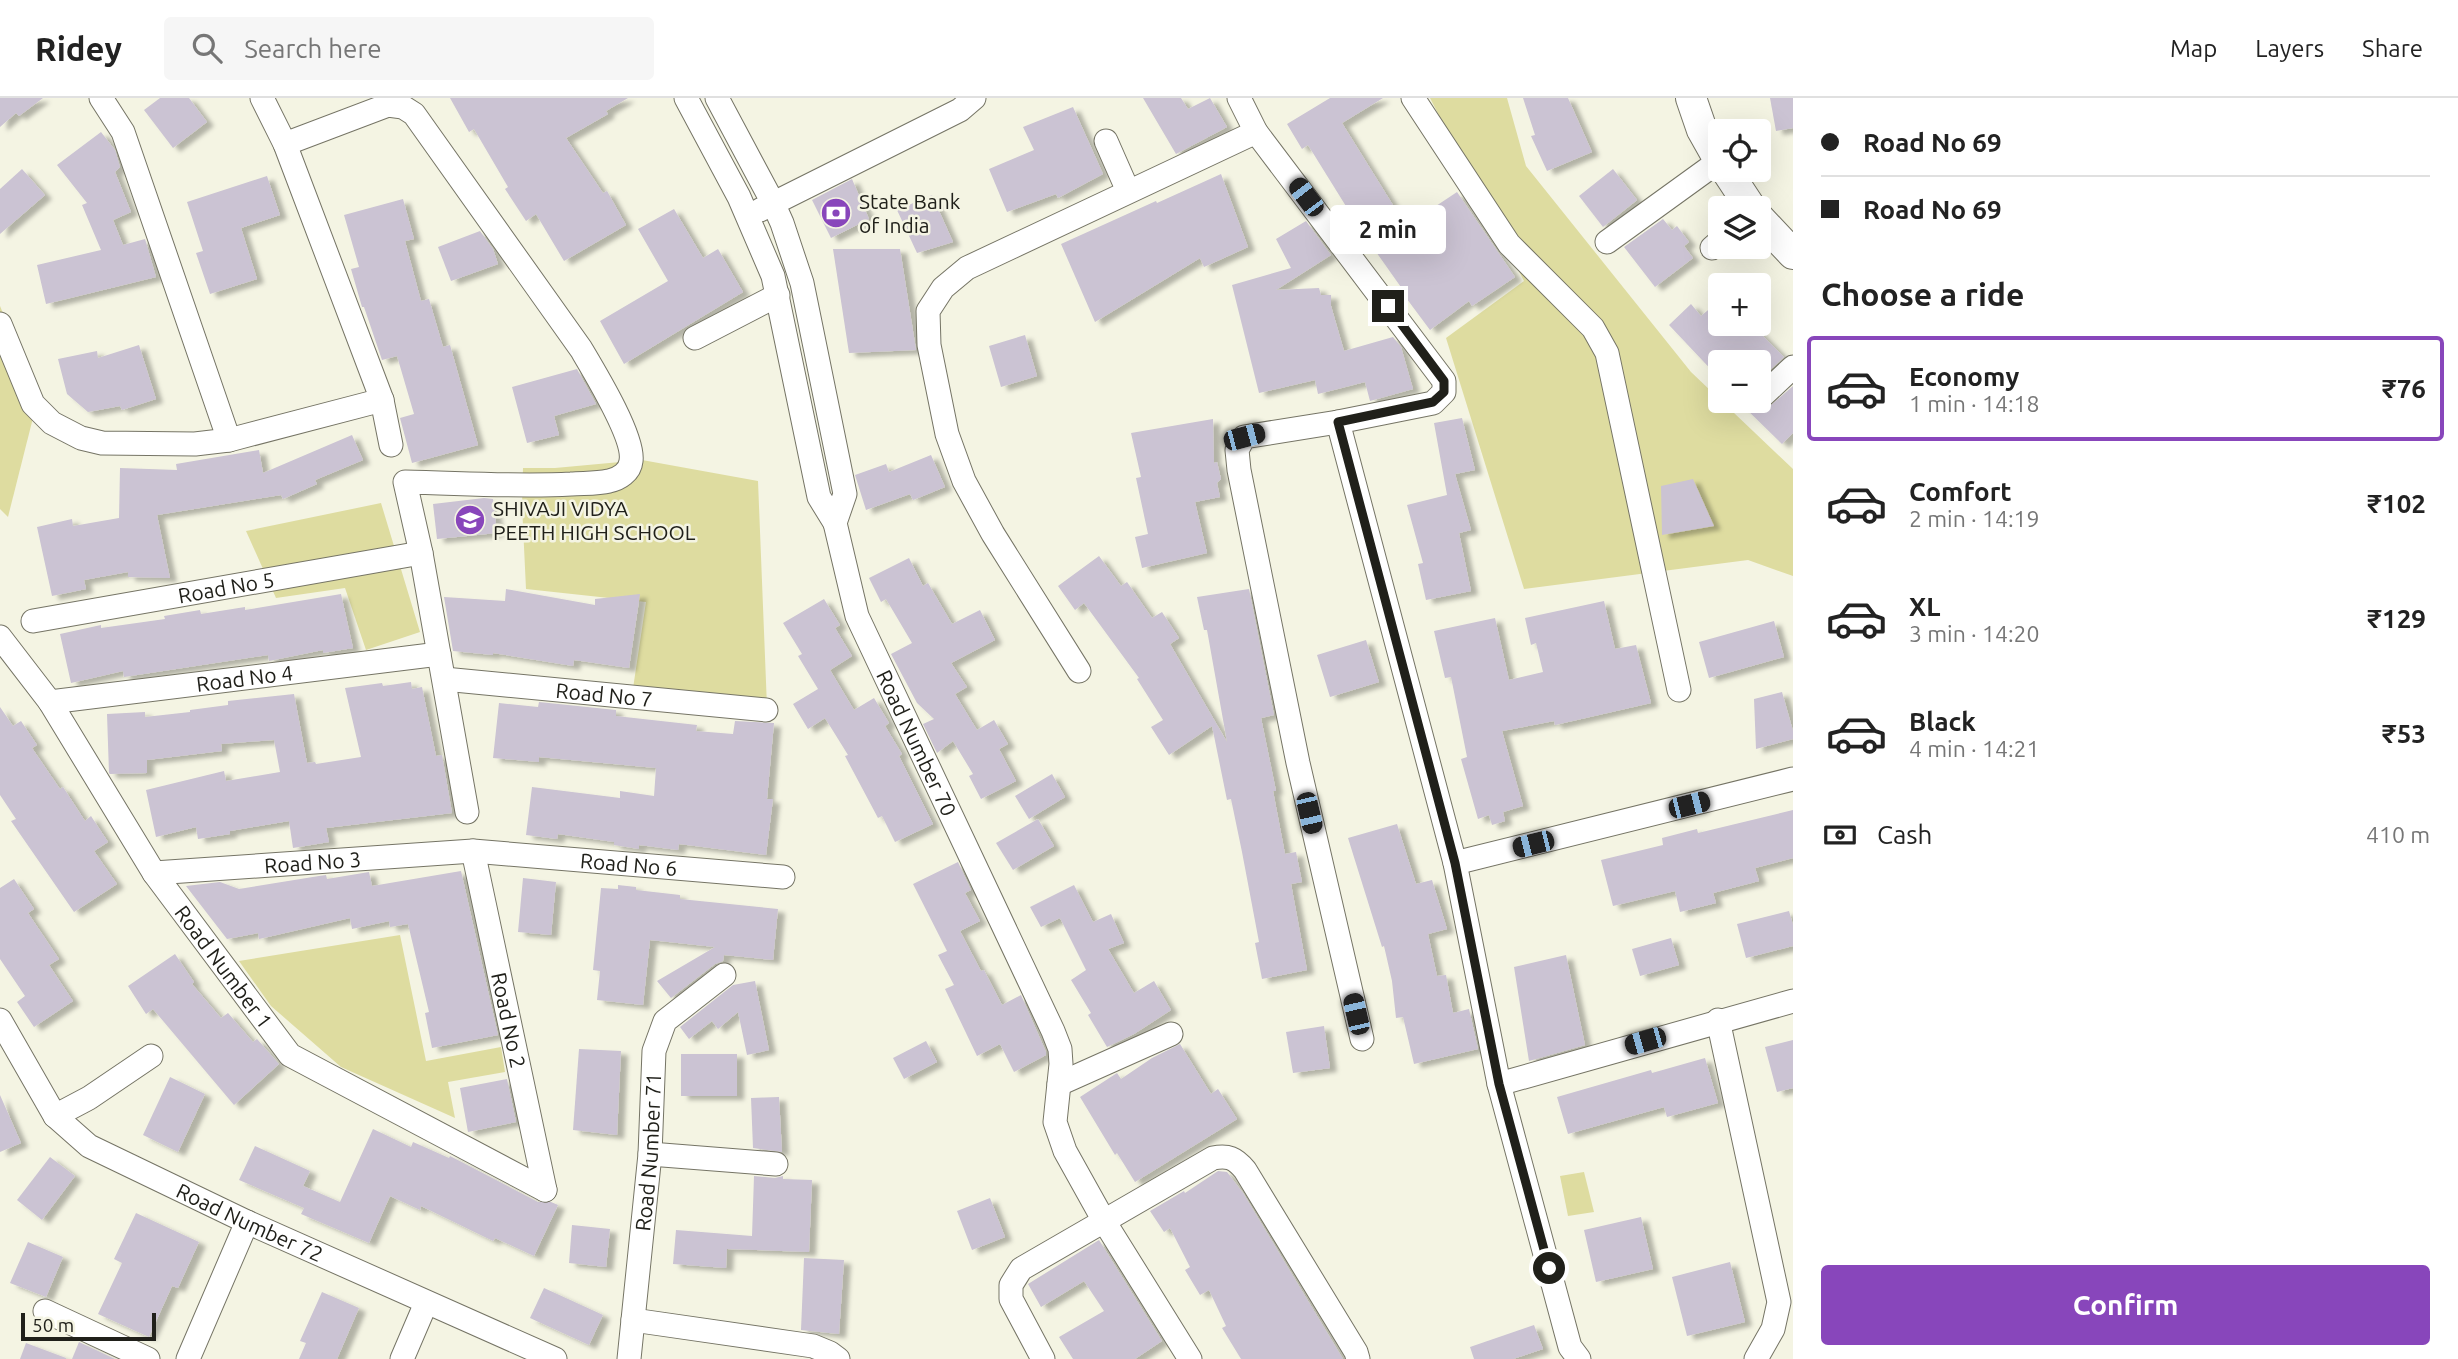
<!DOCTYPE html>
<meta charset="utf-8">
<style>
body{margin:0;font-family:Ubuntu,sans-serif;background:#f6f6f6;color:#222;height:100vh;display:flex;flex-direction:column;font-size:26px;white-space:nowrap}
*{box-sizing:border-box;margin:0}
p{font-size:23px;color:#767676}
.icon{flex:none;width:38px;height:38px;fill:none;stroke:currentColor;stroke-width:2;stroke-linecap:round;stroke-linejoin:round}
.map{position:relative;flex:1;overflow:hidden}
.panel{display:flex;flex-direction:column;background:#fff;width:665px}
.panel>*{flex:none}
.top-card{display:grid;align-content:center;height:154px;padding:0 28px;background:#fff}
.controls{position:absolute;left:1708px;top:21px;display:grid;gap:14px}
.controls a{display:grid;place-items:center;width:63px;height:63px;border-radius:7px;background:#fff;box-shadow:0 7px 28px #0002;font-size:35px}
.scale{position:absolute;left:21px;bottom:18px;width:135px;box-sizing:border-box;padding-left:7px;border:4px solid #20201a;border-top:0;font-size:19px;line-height:24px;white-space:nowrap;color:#20201a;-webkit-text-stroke:5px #f4f4e3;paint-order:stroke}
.end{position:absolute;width:32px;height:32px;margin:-16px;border:9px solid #20201a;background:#fff;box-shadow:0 0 0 4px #fff}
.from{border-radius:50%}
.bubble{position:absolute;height:49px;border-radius:7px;background:#fff;box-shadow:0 7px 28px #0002;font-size:23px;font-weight:600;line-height:49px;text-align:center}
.car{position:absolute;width:21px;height:42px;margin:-21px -10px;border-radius:9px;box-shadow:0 0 5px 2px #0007;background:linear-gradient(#222 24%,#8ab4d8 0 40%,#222 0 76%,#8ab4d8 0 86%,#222 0)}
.top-card b{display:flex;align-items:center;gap:24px;height:66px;font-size:26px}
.top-card b+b{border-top:2px solid #e0e0e0}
.top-card i{width:18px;height:18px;background:#222}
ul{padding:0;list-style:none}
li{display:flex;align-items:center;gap:21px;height:105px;margin:0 14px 10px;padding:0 14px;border:4px solid transparent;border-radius:7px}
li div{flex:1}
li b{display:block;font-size:26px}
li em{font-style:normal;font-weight:600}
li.selected{border-color:#8846bb}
li>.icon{width:63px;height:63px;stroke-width:1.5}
h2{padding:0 28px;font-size:32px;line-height:84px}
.pay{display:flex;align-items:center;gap:18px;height:77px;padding:0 28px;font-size:26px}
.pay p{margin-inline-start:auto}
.action{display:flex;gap:14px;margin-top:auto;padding:14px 28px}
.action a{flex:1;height:80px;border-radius:7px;background:#8846bb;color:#fff;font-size:28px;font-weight:600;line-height:80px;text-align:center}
header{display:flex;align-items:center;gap:42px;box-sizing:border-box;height:98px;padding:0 35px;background:#fff;border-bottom:2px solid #e0e0e0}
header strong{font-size:33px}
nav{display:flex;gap:38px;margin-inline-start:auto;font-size:24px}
.search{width:490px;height:63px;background:#f6f6f6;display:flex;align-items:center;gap:18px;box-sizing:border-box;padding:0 24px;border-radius:7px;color:#767676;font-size:26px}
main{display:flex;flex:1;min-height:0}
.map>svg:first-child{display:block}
.green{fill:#dedca0}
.building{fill:#cbc3d3;filter:url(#shadow)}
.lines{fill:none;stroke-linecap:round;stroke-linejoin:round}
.minor-casing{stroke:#757465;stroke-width:25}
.major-casing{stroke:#757465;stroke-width:32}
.minor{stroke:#fff;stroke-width:23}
.major{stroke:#fff;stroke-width:30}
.route{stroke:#20201a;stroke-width:9}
.labels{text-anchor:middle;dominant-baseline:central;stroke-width:5;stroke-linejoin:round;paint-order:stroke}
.poi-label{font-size:21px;fill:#20201a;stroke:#f4f4e3;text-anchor:start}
.street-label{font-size:21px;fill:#20201a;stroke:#f4f4e3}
</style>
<header>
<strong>Ridey</strong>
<div class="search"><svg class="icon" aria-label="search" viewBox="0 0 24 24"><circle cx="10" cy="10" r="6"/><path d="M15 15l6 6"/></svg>Search here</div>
<nav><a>Map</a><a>Layers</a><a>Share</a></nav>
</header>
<main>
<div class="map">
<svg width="1793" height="1261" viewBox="0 0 1793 1261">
<defs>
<filter id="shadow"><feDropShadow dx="7" dy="4" stdDeviation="2" flood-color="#0004"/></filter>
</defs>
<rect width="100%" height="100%" fill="#f4f4e3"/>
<g class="green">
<polygon points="1430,0 1507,0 1526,68 1691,274 1793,371 1793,478 1748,462 1524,491 1446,240 1524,183"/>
<polygon points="0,208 38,300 8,419 0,411"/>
<polygon points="642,362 758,383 767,609 632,597 646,504 526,491 522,407 523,370 555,370"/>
<polygon points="381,405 420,534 366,552 345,490 276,500 246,433"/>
<polygon points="400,837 426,963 501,949 505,974 448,984 455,1020 341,969 271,908 239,863"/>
<polygon points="1584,1074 1594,1114 1568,1118 1560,1078"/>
</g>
<g class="building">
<polygon points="0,0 43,0 19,18 16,15 0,29"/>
<polygon points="160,0 189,0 207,24 173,50 144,12"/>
<polygon points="450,0 628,0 606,13 608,16 566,40 603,95 607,93 626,127 564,163 536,116 526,123 505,91 508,89 474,31 469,34"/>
<polygon points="1143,0 1181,0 1188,11 1210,0 1227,29 1176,56"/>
<polygon points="1330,0 1383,0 1342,25 1406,128 1457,94 1515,179 1472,208 1469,203 1430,232 1401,193 1403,192 1362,134 1308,47 1302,51 1287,26"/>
<polygon points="1523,0 1568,0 1592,54 1547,73 1531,38 1535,37"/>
<polygon points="1770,0 1793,0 1793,30 1776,33"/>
<polygon points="1073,9 1103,76 1058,100 1056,96 1007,114 989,71 1034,52 1023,29"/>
<polygon points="101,34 115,52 120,69 115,74 131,114 113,122 123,147 145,141 156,179 46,206 37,167 101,152 82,107 87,105 57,67"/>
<polygon points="22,71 45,97 0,136 0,91"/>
<polygon points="1613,71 1637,102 1603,129 1579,98"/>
<polygon points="1221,76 1248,149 1204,169 1200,160 1095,224 1061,146 1156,103 1157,105"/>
<polygon points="267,78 280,117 241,130 257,181 210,196 196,155 203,153 187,104"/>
<polygon points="852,81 869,121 831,140 812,102"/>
<polygon points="932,97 953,144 917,155 897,112"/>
<polygon points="403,101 414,141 405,143 421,203 429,201 443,249 450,247 478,347 412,365 400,320 414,316 397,258 382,262 364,209 362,209 351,171 359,169 344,117"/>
<polygon points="674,111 703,160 718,151 743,194 624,266 600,223 668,183 638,131"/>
<polygon points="1663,121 1672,132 1677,128 1689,144 1684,148 1693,160 1655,189 1624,149"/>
<polygon points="1306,123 1331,157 1276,192 1319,190 1321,197 1331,197 1331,208 1344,253 1393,239 1401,249 1413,291 1370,303 1365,284 1318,296 1315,282 1259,295 1232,187 1291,170 1276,141"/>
<polygon points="480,133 493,151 498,166 451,183 438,149"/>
<polygon points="833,151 900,151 916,252 849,255"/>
<polygon points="1720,202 1720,226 1751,226 1784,259 1759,282 1759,264 1720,264 1720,281 1669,227 1691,206 1701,218"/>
<polygon points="1025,237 1037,278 1001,289 989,248"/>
<polygon points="139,247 156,301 122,312 120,308 88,314 67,296 58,261 97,253 98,260"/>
<polygon points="577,271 596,306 554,318 559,337 527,345 512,289"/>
<polygon points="1793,288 1793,335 1782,346 1738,303 1745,303 1748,310 1754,314 1763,314"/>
<polygon points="1462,320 1475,372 1455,376 1471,432 1459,435 1471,493 1426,502 1418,466 1423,465 1407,407 1447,397 1434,325"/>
<polygon points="1213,321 1214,365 1217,364 1221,381 1217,385 1220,399 1195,404 1207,455 1142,470 1135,439 1148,436 1136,380 1141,379 1131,335"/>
<polygon points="352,337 363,362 315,382 317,386 283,401 281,397 157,417 170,480 128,479 128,474 84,482 86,491 52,498 37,429 72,421 73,428 119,420 120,370 177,372 176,366 259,352 263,375"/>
<polygon points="931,357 945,389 913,402 910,396 866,412 855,377 886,366 889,374"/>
<polygon points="1693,381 1714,428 1662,437 1661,388"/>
<polygon points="484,400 493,401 497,435 437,441 433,406"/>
<polygon points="1099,458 1121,488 1127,484 1152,520 1162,514 1179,540 1170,546 1227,644 1207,532 1204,532 1197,499 1249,491 1274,617 1261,620 1276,693 1273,693 1285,756 1296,754 1302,784 1291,786 1307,872 1262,881 1255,845 1259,844 1242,754 1231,701 1227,702 1212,628 1169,657 1151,629 1163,622 1137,581 1139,580 1084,505 1075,512 1058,488"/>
<polygon points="909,460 923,488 928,485 952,526 980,512 995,542 951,565 967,589 955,596 977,632 994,622 1008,646 999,651 1016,683 981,701 969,678 973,676 953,643 937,655 923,626 934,621 917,605 891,556 912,545 886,501 881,504 869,480"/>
<polygon points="506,491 595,507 595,501 640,496 629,570 574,562 573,568 493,555 493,557 453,553 444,499 505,503"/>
<polygon points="341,496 353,550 323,555 323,552 269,563 268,557 124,579 123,573 71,585 60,536 101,527 101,530 165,521 164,518 200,512 201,516 245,509 245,512"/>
<polygon points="824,501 840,527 835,530 852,558 830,572 854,612 874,600 889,625 885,628 902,656 899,658 933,726 895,744 882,718 878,720 845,658 848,657 825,620 808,631 793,606 818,591 798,558 802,556 783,525"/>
<polygon points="1604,503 1615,551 1636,547 1651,605 1555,627 1554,623 1502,633 1523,708 1503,714 1505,723 1492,727 1489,717 1478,721 1461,661 1467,659 1451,579 1445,580 1434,533 1495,520 1509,582 1543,574 1536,545 1531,547 1525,520"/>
<polygon points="1774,523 1784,559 1709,580 1699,544"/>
<polygon points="1366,542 1379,584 1330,599 1317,557"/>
<polygon points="411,584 412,591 422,589 436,658 442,657 452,715 326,730 329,744 293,750 289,723 230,733 230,736 198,741 196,729 156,739 146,692 224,673 226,683 280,674 274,642 221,646 222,653 147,662 147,675 110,676 109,675 107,616 145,614 145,619 190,614 190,612 228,607 228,603 294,596 307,665 315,664 316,666 361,659 345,590 382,585 383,588"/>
<polygon points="1782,594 1793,633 1793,641 1756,651 1754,601"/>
<polygon points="539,604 616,612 616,618 697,627 696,633 733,636 735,623 774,625 767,701 773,701 766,757 679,746 678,752 639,747 639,751 614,747 614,744 558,736 557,741 526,737 532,689 620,700 620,693 654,698 656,670 539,659 539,664 493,660 499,605 538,609"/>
<polygon points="0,609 13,628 21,623 37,647 32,650 60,691 63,689 85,723 91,718 108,744 94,753 117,786 74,814 11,723 16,721 0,697"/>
<polygon points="1052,676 1065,699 1029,721 1015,698"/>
<polygon points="1793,712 1793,760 1755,770 1759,783 1713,795 1716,805 1680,814 1675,793 1613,808 1601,762 1663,747 1662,740 1697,731 1698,735"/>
<polygon points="1038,721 1054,748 1013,772 996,745"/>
<polygon points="1397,726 1416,786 1432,782 1447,831 1428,836 1437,878 1446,877 1453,915 1469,911 1478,951 1414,966 1403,919 1396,920 1392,883 1384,848 1382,849 1348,740"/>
<polygon points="958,764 971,792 965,795 980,823 960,833 981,873 984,872 1002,907 1021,897 1046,954 1046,957 1014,974 1000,946 977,958 945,891 954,887 938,857 947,853 913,786"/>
<polygon points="461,773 498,937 432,950 425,915 429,914 408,826 390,829 389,823 352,831 350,820 259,841 258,835 227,841 186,788 220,784 239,791 319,778 326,777 327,781 369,774 372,788"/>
<polygon points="523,780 556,784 551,837 518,834"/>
<polygon points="14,781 34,811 28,815 59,861 49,867 73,903 34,929 17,904 25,898 0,861 0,790"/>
<polygon points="618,787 636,789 636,792 680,797 680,801 778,811 773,862 724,857 723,863 715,866 671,900 657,883 715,849 650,842 643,907 597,902 600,873 593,872 601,790 618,791"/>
<polygon points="1074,787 1093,824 1111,816 1124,845 1108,851 1134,895 1154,883 1171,912 1134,936 1107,949 1088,917 1091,915 1071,882 1086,872 1060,820 1041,829 1030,809"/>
<polygon points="1789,813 1793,827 1793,848 1746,860 1737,826"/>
<polygon points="1671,840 1679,867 1640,878 1632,851"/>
<polygon points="175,856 194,884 192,886 221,920 228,915 253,944 257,941 279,966 234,1007 153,911 146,916 128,888"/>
<polygon points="1566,857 1585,947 1529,963 1514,869"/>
<polygon points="755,883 769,952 747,957 738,914 718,931 712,923 689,941 680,929 733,887"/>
<polygon points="1324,928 1330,970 1293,975 1286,934"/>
<polygon points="1793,942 1793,990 1777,994 1765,949"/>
<polygon points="926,943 937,964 904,981 893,960"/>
<polygon points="1180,946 1211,996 1218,991 1237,1021 1135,1084 1117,1055 1115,1057 1080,999 1117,975 1121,981 1152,960"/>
<polygon points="579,951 621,953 617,1037 573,1032"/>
<rect x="681" y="956" width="56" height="42"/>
<polygon points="1705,960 1718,1005 1667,1019 1664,1009 1568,1036 1557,999 1651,972 1652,975"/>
<polygon points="170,979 205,996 178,1054 143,1037"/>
<polygon points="507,981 516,1024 468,1034 460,990"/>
<polygon points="0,997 21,1045 0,1054"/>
<polygon points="779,999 782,1054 753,1050 751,1000"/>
<polygon points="373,1031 411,1049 413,1044 449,1060 450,1058 538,1104 551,1104 558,1107 534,1158 495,1140 493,1143 421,1108 420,1112 390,1098 369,1145 301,1116 304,1110 239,1082 255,1048 310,1073 303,1088 340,1104"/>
<polygon points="50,1059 75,1078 42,1122 17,1102"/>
<polygon points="1218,1073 1227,1074 1243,1095 1343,1261 1241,1261 1222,1230 1226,1228 1209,1192 1200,1197 1185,1172 1190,1169 1170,1130 1164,1134 1150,1113 1184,1093 1185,1095"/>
<polygon points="754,1078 775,1080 783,1078 783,1081 812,1082 809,1154 727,1151 726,1170 673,1166 676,1132 752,1138"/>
<polygon points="990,1100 1005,1139 972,1152 957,1113"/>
<polygon points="136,1115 199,1144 178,1190 172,1188 149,1239 98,1216 122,1165 114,1161"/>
<polygon points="1641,1119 1653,1171 1596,1184 1584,1132"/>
<polygon points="572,1127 610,1131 606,1169 569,1165"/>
<polygon points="1099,1142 1162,1243 1135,1261 1073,1261 1059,1239 1104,1213 1084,1183 1041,1209 1028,1186"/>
<polygon points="28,1144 63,1159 46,1199 10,1185"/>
<polygon points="804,1160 844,1162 839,1236 801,1232"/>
<polygon points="1730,1164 1745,1224 1687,1238 1672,1179"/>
<polygon points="544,1190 603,1217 589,1247 530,1220"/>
<polygon points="322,1194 359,1210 337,1261 299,1261 306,1245 300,1243"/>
<polygon points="1534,1227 1543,1251 1513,1261 1474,1261 1470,1249"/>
<polygon points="79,1244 115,1261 72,1261"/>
<polygon points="26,1245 66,1260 66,1261 20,1261"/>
</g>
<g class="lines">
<g class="minor-casing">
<g id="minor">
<polyline points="101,0 123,34 229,342"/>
<polyline points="262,0 285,46 382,302 391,347"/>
<polyline points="686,0 739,99 773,178 819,399 835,425"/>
<path id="s1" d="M 717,0 L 773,105 L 782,125 L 802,185 L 845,396 L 835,425 L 857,518 L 1053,933 L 1060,951 L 1061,966 L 1055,1024 L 1065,1053 L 1104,1123 L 1190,1261"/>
<polyline points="1239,0 1256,34 1444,283 1444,294 1433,305 1338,324 1455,765 1499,986 1570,1249 1579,1261"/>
<polyline points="1413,0 1509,146 1593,230 1607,255 1679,592"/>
<polyline points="1106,43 1128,93"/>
<path d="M 285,46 L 388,7 L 403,9 L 414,16 L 581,251 C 594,273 635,340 631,363 C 630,374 619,381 609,383 C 597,386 583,385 571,386 C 516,389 460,385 405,384 L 421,455 L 467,714"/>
<polyline points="760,112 960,12 974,0"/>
<polyline points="1607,144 1719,63"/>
<polyline points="1712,150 1720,143"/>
<polyline points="0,226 33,306 52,325 81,340 102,345 195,346 229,342 382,302"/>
<polyline points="695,240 778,197"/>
<polyline points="1759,301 1793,269"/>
<polyline points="1338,324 1244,339 1237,352 1239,372 1298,665 1362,941"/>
<path id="s2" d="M 33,523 L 421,455"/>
<path id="s3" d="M 0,539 L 50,604 L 154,775 L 290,957 L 545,1092"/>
<polyline points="1079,573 993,436 964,383 947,336 929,247 928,213 943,190 967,170 1256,34"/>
<path id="s4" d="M 444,581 L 766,612"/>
<path id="s5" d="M 50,604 L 439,556"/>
<path id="s6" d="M 473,753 L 545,1092"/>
<polyline points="1455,765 1793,681"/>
<path id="s7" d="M 154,775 L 473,753 L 783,779"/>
<path id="s8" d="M 0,922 L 55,1018 L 89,1048 L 247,1124 L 555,1261"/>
<polyline points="1718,922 1779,1204 1773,1231 1756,1261"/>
<polyline points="1059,986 1171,936"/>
<polyline points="1499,986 1793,903"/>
<polyline points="55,1018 89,1000 151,958"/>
<polyline points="650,1056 776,1066"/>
<polyline points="45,1213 148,1261"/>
<polyline points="633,1222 813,1248 830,1255 838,1261"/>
<polyline points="188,1261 247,1124"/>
<polyline points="402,1261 426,1205"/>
<path id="s9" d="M 629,1261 L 650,1056 L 654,953 L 665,923 L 724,877"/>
<path d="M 1043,1261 L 1011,1201 L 1011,1187 L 1021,1171 L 1213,1060 C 1228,1057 1235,1060 1245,1072 L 1356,1254 L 1358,1261"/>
</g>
</g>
<g class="major-casing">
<g id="major">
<polyline points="1691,0 1702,32 1720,64"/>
<polyline points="1726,72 1751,110"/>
<polyline points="1759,120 1793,156"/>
</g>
</g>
<use href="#minor" class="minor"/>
<use href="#major" class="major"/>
</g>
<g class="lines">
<polyline class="route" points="1388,208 1444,283 1444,294 1433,304 1338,324 1455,765 1499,986 1549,1170"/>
</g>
<defs>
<g id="bank-disc" transform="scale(1.575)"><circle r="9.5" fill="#8846bb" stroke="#f4f4e3"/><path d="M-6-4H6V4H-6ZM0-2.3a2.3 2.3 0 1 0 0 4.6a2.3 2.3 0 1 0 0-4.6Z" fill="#fff"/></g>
<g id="university-disc" transform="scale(1.575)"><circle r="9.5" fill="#8846bb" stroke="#f4f4e3"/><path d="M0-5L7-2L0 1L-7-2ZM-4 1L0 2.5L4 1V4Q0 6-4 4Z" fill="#fff"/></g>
</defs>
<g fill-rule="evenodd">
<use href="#bank-disc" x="836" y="115"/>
<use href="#university-disc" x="470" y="422"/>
</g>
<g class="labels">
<g class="poi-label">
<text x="859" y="103">State Bank<tspan x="859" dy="24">of India</tspan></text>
<text x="493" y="410">SHIVAJI VIDYA<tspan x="493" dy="24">PEETH HIGH SCHOOL</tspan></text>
</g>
<g class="street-label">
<text stroke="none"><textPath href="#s2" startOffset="196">Road No 5</textPath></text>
<text stroke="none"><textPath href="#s5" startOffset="196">Road No 4</textPath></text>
<text stroke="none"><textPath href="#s4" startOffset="161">Road No 7</textPath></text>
<text stroke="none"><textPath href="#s1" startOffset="686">Road Number 70</textPath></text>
<text stroke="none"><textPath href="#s7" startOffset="159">Road No 3</textPath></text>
<text stroke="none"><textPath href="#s7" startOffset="476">Road No 6</textPath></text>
<text stroke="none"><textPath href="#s3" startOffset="399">Road Number 1</textPath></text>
<text stroke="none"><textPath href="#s6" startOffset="173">Road No 2</textPath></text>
<text stroke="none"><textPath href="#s9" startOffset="208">Road Number 71</textPath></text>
<text stroke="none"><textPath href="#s8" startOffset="334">Road Number 72</textPath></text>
</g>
</g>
</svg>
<div class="controls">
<a><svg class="icon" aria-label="locate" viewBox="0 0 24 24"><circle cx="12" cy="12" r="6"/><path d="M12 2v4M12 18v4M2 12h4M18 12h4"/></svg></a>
<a><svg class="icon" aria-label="layers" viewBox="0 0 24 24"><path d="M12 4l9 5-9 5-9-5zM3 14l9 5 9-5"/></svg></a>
<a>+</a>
<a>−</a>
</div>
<div class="scale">50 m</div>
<i class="end from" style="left:1549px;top:1170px"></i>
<i class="end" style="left:1388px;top:208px"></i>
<div class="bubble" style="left:1330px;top:107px;width:116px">2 min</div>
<i class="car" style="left:1306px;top:99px;rotate:323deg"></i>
<i class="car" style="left:1244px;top:339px;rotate:75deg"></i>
<i class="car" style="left:1689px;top:707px;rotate:76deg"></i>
<i class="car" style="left:1309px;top:715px;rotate:167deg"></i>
<i class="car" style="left:1533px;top:746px;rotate:256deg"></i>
<i class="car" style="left:1356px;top:916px;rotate:347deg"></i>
<i class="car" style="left:1645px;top:943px;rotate:254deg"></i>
</div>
<section class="panel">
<div class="top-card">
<b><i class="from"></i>Road No 69</b>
<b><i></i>Road No 69</b>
</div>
<h2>Choose a ride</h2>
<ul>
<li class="selected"><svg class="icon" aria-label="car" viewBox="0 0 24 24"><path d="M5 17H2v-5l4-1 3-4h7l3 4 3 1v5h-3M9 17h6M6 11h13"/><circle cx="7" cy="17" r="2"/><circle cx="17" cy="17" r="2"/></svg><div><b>Economy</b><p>1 min · 14:18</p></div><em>₹76</em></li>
<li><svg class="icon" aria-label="car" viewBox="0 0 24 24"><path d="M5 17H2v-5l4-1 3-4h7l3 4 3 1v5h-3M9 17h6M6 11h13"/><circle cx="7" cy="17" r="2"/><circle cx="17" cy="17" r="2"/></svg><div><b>Comfort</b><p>2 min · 14:19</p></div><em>₹102</em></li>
<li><svg class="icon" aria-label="car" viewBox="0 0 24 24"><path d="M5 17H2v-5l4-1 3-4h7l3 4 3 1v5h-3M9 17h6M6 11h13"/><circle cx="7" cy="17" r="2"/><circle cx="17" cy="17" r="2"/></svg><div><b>XL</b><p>3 min · 14:20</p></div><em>₹129</em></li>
<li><svg class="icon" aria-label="car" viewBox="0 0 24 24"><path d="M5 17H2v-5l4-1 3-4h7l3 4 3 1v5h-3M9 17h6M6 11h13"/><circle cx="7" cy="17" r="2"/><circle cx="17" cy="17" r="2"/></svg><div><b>Black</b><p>4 min · 14:21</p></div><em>₹53</em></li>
</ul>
<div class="pay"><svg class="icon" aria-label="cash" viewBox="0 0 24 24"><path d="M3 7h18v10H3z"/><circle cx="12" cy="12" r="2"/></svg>Cash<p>410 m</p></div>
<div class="action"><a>Confirm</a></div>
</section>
</main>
